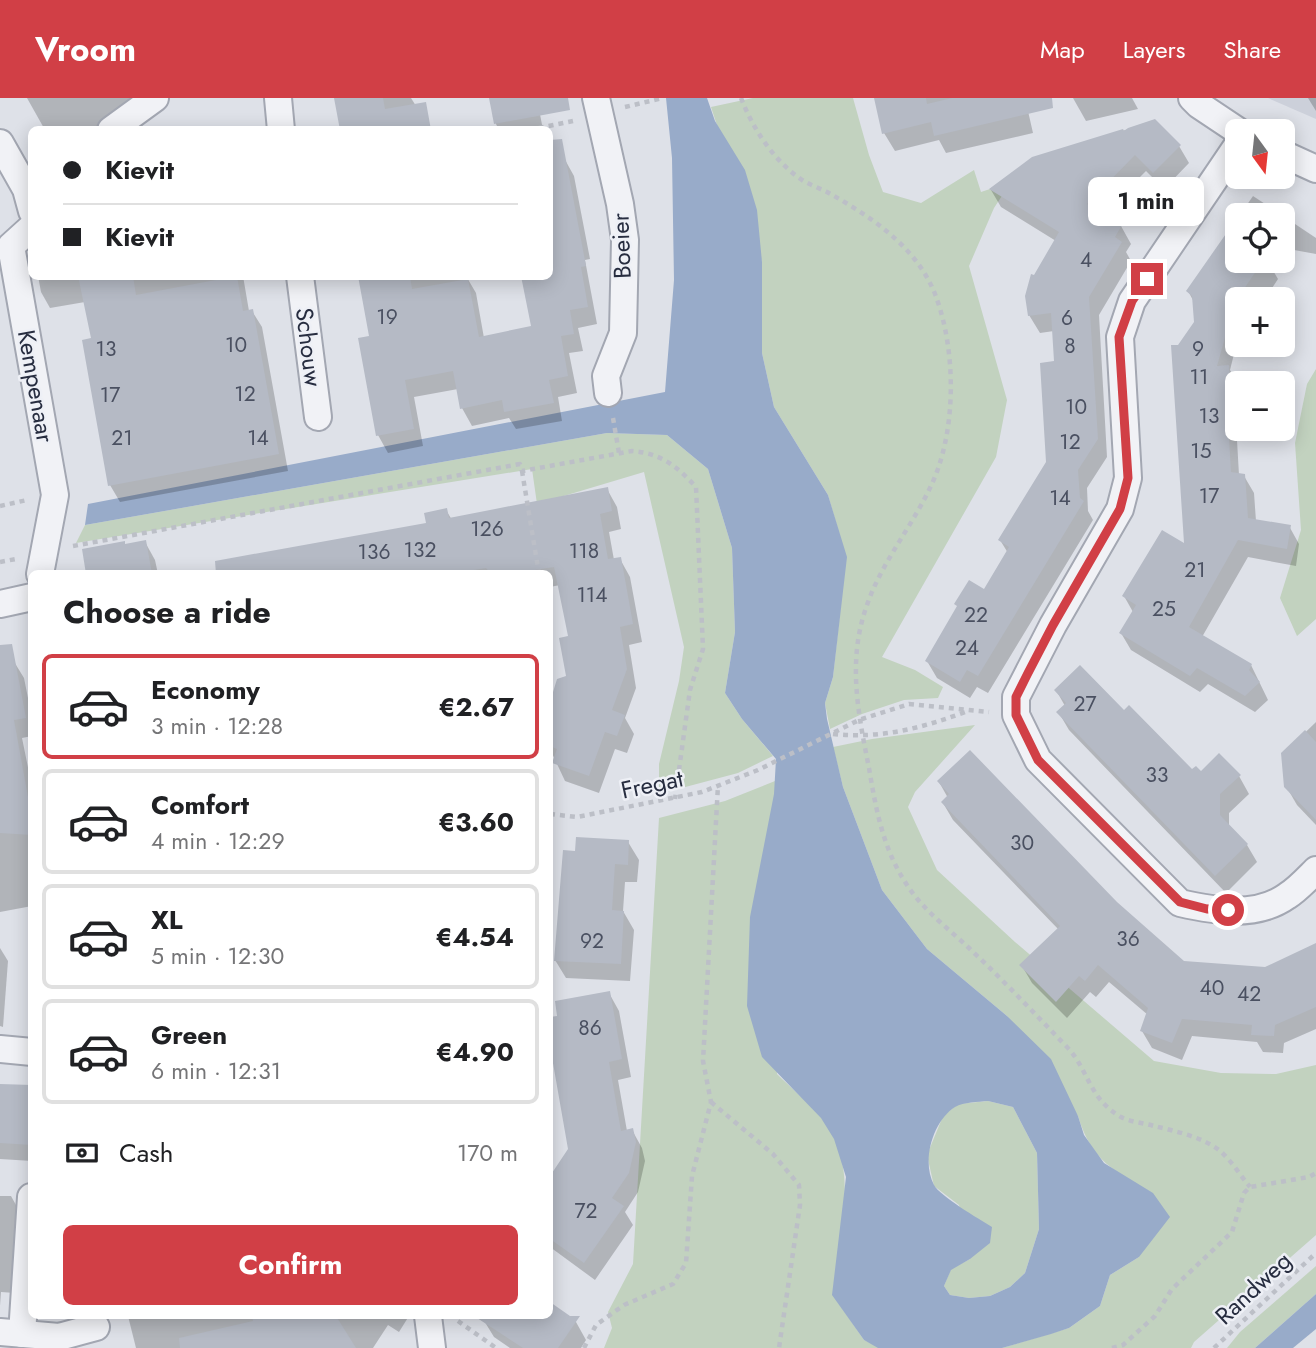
<!DOCTYPE html>
<meta charset="utf-8">
<style>
body{margin:0;font-family:Jost,sans-serif;background:#f6f6f6;color:#202124;height:100vh;display:flex;flex-direction:column;font-size:26px;white-space:nowrap}
*{box-sizing:border-box;margin:0}
p{font-size:23px;color:#757577}
.icon{flex:none;width:38px;height:38px;fill:none;stroke:currentColor;stroke-width:2;stroke-linecap:round;stroke-linejoin:round}
.map{position:relative;flex:1;overflow:hidden}
.panel{position:absolute;left:28px;top:472px;width:525px;height:749px;display:flex;flex-direction:column;background:#fff;border-radius:10px;box-shadow:0 4px 18px #0003}
.panel>*{flex:none}
.guide{position:absolute;left:28px;top:28px;width:525px;height:154px;border-radius:10px;box-shadow:0 4px 18px #0003;display:grid;align-content:center;height:154px;padding:0 35px;background:#fff}
.needle{width:46px;rotate:165deg}
.tools{position:absolute;left:1225px;top:21px;display:grid;gap:14px}
.tools a{display:grid;place-items:center;width:70px;height:70px;border-radius:10px;background:#fff;box-shadow:0 4px 18px #0003;font-size:35px}
.end{position:absolute;width:32px;height:32px;margin:-16px;border:9px solid #d13f46;background:#fff;box-shadow:0 0 0 4px #fff}
.from{border-radius:50%}
.bubble{position:absolute;height:49px;border-radius:10px;background:#fff;box-shadow:0 4px 18px #0003;font-size:23px;font-weight:700;line-height:49px;text-align:center}
.guide b{display:flex;align-items:center;gap:24px;height:66px;font-size:26px}
.guide b+b{border-top:2px solid #e0e0e0}
.guide i{width:18px;height:18px;background:#202124}
ul{padding:0;list-style:none}
li{display:flex;align-items:center;gap:21px;height:105px;margin:0 14px 10px;padding:0 21px;border:4px solid #e0e0e0;border-radius:10px}
li div{flex:1}
li b{display:block;font-size:26px}
li em{font-style:normal;font-weight:700}
li.selected{border-color:#d13f46}
li>.icon{width:63px;height:63px;stroke-width:1.5}
h2{padding:0 35px;font-size:32px;line-height:84px}
.pay{display:flex;align-items:center;gap:18px;height:77px;padding:0 35px;font-size:26px}
.pay p{margin-inline-start:auto}
.action{display:flex;gap:14px;margin-top:auto;padding:14px 35px}
.action a{flex:1;height:80px;border-radius:10px;background:#d13f46;color:#fff;font-size:28px;font-weight:700;line-height:80px;text-align:center}
header{display:flex;align-items:center;gap:42px;box-sizing:border-box;height:98px;padding:0 35px;background:#d13f46;color:#fff}
header strong{font-size:33px}
nav{display:flex;gap:38px;margin-inline-start:auto;font-size:24px}
.map>svg:first-child{display:block}
.built{fill:#ccd0da}
.green{fill:#c2d2bf}
.water{fill:#98abc9;fill-rule:evenodd}
.shadow{fill:#0003}
.building{fill:#b5bac5}
.lines{fill:none;stroke-linecap:round;stroke-linejoin:round}
.street-casing{stroke:#a3a7b2;stroke-width:30}
.path{stroke:#bcbfc7;stroke-width:4.5;stroke-dasharray:5 5;stroke-linecap:butt}
.street{stroke:#f1f2f6;stroke-width:26}
.route{stroke:#d13f46;stroke-width:9}
.labels{text-anchor:middle;dominant-baseline:central;stroke-width:5;stroke-linejoin:round;paint-order:stroke}
.number-label{font-size:21px;fill:#4a5061}
.street-label{font-size:24px;fill:#272d40;stroke:#eef0f6}
</style>
<header>
<strong>Vroom</strong>
<nav><a>Map</a><a>Layers</a><a>Share</a></nav>
</header>
<div class="map">
<svg width="1316" height="1250" viewBox="0 0 1316 1250">
<rect width="100%" height="100%" fill="#dee1e8"/>
<polygon class="built" points="1268,0 1316,0 1316,21"/>
<g class="green">
<polygon points="753,0 853,0 869,57 883,94 921,105 974,72 981,94 1011,84 994,110 969,168 1007,302 996,359 882,559 915,572 943,589 938,600 904,602 862,616 830,631 825,605 833,579 846,459 828,397 774,309 762,255 762,164 711,9"/>
<polygon points="1316,271 1316,521 1297,538 1280,500 1301,432 1295,345 1307,286"/>
<polygon points="607,335 667,337 708,371 732,450 735,534 725,595 742,621 773,658 738,675 659,696 659,666 679,583 684,549 644,374 537,406 532,371 76,445 85,427"/>
<path d="M 975,627 L 915,694 L 908,709 L 937,772 L 1015,844 L 1154,963 L 1221,975 L 1276,976 L 1316,967 L 1316,1137 L 1194,1244 L 1191,1250 L 1002,1250 L 1069,1230 L 1100,1208 L 1110,1177 L 1139,1159 L 1152,1095 C 1114,1072 1092,1064 1078,1018 L 1007,918 L 927,851 L 882,792 L 843,689 L 833,649 L 872,641 Z"/>
<path d="M 775,683 L 777,976 C 791,990 807,1003 820,1018 C 864,1070 837,1137 833,1197 L 864,1242 L 881,1250 L 604,1250 L 612,1230 L 608,1214 L 633,1166 L 659,720 L 725,703 Z"/>
<polygon points="988,1003 1013,1009 1037,1055 1039,1131 1025,1175 1010,1189 990,1198 969,1200 950,1197 944,1188 951,1171 970,1161 959,1107 934,1088 927,1057 943,1018 958,1006"/>
<polygon points="1316,1168 1316,1196 1255,1250 1227,1250 1240,1234"/>
</g>
<g class="water">
<path d="M 666,0 L 707,0 L 715,23 L 745,72 L 757,112 L 762,164 L 762,255 L 774,309 L 828,397 L 847,459 L 833,579 L 825,605 L 827,621 L 843,689 L 882,792 L 927,851 L 1007,918 L 1051,961 L 1078,1018 L 1084,1037 L 1104,1065 L 1153,1095 L 1170,1119 L 1139,1159 L 1110,1177 L 1100,1208 L 1069,1230 L 1051,1236 L 1002,1250 L 878,1250 L 864,1242 L 832,1197 L 846,1079 L 834,1041 L 821,1020 L 762,959 L 747,908 L 750,819 L 774,696 L 776,661 L 742,621 L 725,595 L 735,534 L 732,450 L 708,371 L 667,337 L 607,335 L 85,427 L 88,406 L 665,294 L 674,182 L 672,60 ZM 988,1003 L 1013,1009 L 1037,1055 L 1039,1131 L 1025,1175 L 1010,1189 L 990,1198 L 969,1200 L 950,1197 L 944,1188 L 951,1172 L 970,1161 L 990,1145 L 992,1129 C 979,1121 940,1098 934,1087 C 921,1063 933,1023 955,1009 C 964,1004 978,1004 988,1003 Z"/>
<polygon points="1316,1196 1316,1231 1293,1250 1255,1250"/>
</g>
<g class="shadow">
<polygon points="27,0 157,0 109,32 45,32"/>
<polygon points="336,0 411,0 431,32 342,32"/>
<polygon points="490,0 554,0 539,11 543,32 499,32 496,26"/>
<polygon points="876,0 1025,0 1033,35 946,55 939,42 895,53 884,35"/>
<polygon points="1073,0 1132,0 1138,11 1086,23"/>
<polygon points="1308,0 1316,0 1316,13"/>
<polygon points="1154,23 1179,48 1189,65 1164,91 1146,73 1102,117 1121,128 1131,146 1126,154 1131,163 1099,217 1107,359 1087,390 1088,413 1093,422 988,595 977,589 970,600 937,580 927,563 984,493 1008,455 1000,442 1047,364 1056,264 1054,233 1040,235 1029,217 1035,179 1056,143 1001,109 991,92 1033,61"/>
<polygon points="564,60 574,78 590,161 585,162 597,226 578,230 583,253 569,255 577,295 558,299 562,323 516,331 509,320 472,328 462,310 458,291 414,299 423,348 388,355 378,337 371,239 359,178 466,178 476,195 484,240 533,229 550,178 550,63"/>
<polygon points="1253,98 1282,117 1240,117"/>
<polygon points="1283,118 1316,140 1316,156 1283,150"/>
<polygon points="1221,145 1237,152 1237,163 1268,164 1278,181 1265,201 1260,198 1258,201 1237,201 1237,244 1230,272 1238,285 1237,306 1235,307 1239,377 1244,378 1254,395 1256,423 1289,428 1299,446 1296,468 1248,459 1202,539 1251,567 1268,602 1255,614 1208,586 1200,594 1131,552 1121,535 1133,514 1124,498 1186,449 1179,248 1195,225 1194,204 1188,193"/>
<polygon points="38,178 243,178 249,213 252,213 262,229 288,373 120,404 110,387 93,242 85,204 50,210 41,194"/>
<polygon points="607,391 617,409 621,431 609,434 614,462 620,461 630,479 642,544 629,547 636,590 625,620 634,636 627,655 615,651 599,695 565,683 550,651 550,638 568,580 570,540 560,487 550,489 550,476 226,476 428,426 446,412 452,422"/>
<polygon points="145,444 155,462 158,476 88,476 126,448"/>
<polygon points="0,553 13,562 24,580 32,620 32,638 22,640 32,689 32,808 0,814"/>
<polygon points="1056,592 1124,615 1192,674 1239,678 1249,696 1229,715 1229,729 1247,747 1257,764 1226,795 1069,632 1059,615 1065,608"/>
<polygon points="1316,624 1316,727 1297,707 1286,688 1283,656"/>
<polygon points="939,684 1116,805 1183,865 1265,870 1316,847 1316,931 1284,945 1283,955 1263,954 1257,944 1192,938 1182,962 1152,950 1142,933 1148,917 1109,884 1096,899 1090,894 1067,920 1032,885 1022,868 1059,832 953,722 943,705 948,700"/>
<polygon points="628,744 639,762 637,784 625,784 623,813 634,832 630,883 566,880 555,862 577,755"/>
<polygon points="0,850 8,863 3,929 0,928"/>
<polygon points="609,895 619,913 631,979 618,982 627,1033 632,1032 642,1050 645,1063 638,1094 625,1114 633,1127 595,1182 550,1149 550,1100 563,1081 570,1051 550,940 550,921 559,919"/>
<polygon points="0,988 32,990 32,1063 0,1061"/>
<polygon points="0,1098 11,1098 21,1116 15,1195 1,1194 0,1208"/>
<polygon points="550,1206 576,1224 586,1242 581,1250 510,1250 494,1239 483,1221 485,1218 550,1218"/>
<polygon points="128,1218 409,1218 399,1234 388,1227 373,1250 136,1250"/>
</g>
<g class="building">
<polygon points="334,0 383,0 385,11 426,4 431,32 340,32"/>
<polygon points="489,0 568,0 570,12 494,26"/>
<polygon points="874,0 926,0 927,6 952,0 1052,0 1053,10 934,38 931,24 882,36"/>
<polygon points="1155,21 1181,47 1153,75 1135,57 1087,106 1122,127 1115,139 1122,144 1089,199 1098,341 1078,372 1080,400 1084,403 978,578 967,572 960,584 925,563 957,508 954,506 969,482 984,491 1009,449 998,442 1046,364 1040,265 1054,263 1051,215 1028,218 1025,198 1031,176 1034,177 1059,134 989,91 1032,59 1123,31 1124,33 1128,30"/>
<polygon points="562,41 586,168 581,169 588,209 570,212 574,236 561,238 568,278 549,282 554,305 504,314 502,302 460,311 453,273 405,282 414,331 376,338 358,240 369,238 358,178 410,178 412,191 468,181 479,239 531,228 521,178 550,178 550,42"/>
<polygon points="1237,120 1237,163 1263,163 1235,204 1217,268 1229,267 1230,289 1226,290 1231,374 1245,376 1248,420 1291,427 1287,451 1238,442 1189,529 1252,566 1249,572 1260,584 1245,598 1197,570 1190,578 1119,535 1136,507 1122,498 1162,432 1184,445 1171,247 1178,247 1194,224 1192,198 1186,193"/>
<polygon points="78,178 133,178 136,197 237,178 243,213 253,211 279,356 108,388 82,242 91,240"/>
<polygon points="608,389 612,413 600,416 608,461 621,459 633,526 620,529 627,571 612,612 625,617 617,638 605,634 589,678 552,665 557,651 550,648 550,604 557,581 566,578 559,540 568,538 554,469 509,476 491,476 486,470 450,476 216,476 215,463 426,425 424,415 447,410 449,420"/>
<polygon points="146,442 152,476 86,476 82,451 125,443 125,446"/>
<polygon points="12,546 26,620 14,622 32,721 32,737 0,735 0,547"/>
<polygon points="1080,567 1124,612 1129,607 1192,671 1196,668 1201,673 1219,655 1241,677 1220,696 1220,717 1248,746 1215,778 1056,614 1066,605 1054,592"/>
<polygon points="1305,632 1316,644 1316,722 1284,689 1281,655"/>
<polygon points="970,652 1117,804 1184,863 1265,869 1316,845 1316,909 1275,927 1274,938 1251,937 1252,927 1182,921 1172,945 1140,933 1148,910 1098,867 1085,883 1079,878 1056,904 1019,867 1060,828 941,704 949,696 937,683"/>
<polygon points="576,739 629,742 628,767 615,766 612,812 624,813 621,866 554,863 563,752 575,753"/>
<polygon points="610,893 622,961 609,964 621,1033 633,1030 636,1044 629,1075 612,1100 624,1108 584,1165 550,1141 550,1078 568,1051 550,948 550,919 557,918 555,903"/>
<polygon points="0,986 32,987 32,1047 0,1045"/>
<polygon points="550,1204 570,1218 580,1218 558,1250 523,1250 474,1218 550,1218"/>
<polygon points="252,1218 336,1218 356,1250 180,1250 179,1240 253,1223"/>
</g>
<g class="lines">
<g class="street-casing">
<g id="street">
<polyline points="278,0 281,32"/>
<polyline points="596,0 620,106 625,142 623,235 606,278 608,295"/>
<polyline points="1192,0 1199,7 1238,33"/>
<polyline points="111,32 155,0"/>
<polyline points="0,45 26,91 32,113"/>
<path d="M 1237,48 L 1132,203 L 1120,239 L 1128,380 L 1120,411 L 1053,527 L 1016,599 L 1016,617 L 1038,662 L 1180,805 C 1215,813 1256,820 1287,798 C 1298,791 1307,781 1316,772"/>
<polyline points="1283,56 1316,71"/>
<polyline points="32,129 11,148 55,397 40,476"/>
<polyline points="300,178 318,319"/>
<polyline points="0,506 32,499"/>
<polyline points="0,951 32,954"/>
<polyline points="428,1218 432,1250"/>
<polyline points="0,1234 59,1239 96,1229"/>
<polyline points="22,1236 31,1099"/>
</g>
</g>
<g class="path">
<path d="M 741,0 C 753,31 774,63 802,82 C 810,87 819,90 827,94 C 870,118 916,148 935,196 C 957,253 957,337 929,392 C 910,431 881,466 867,507 C 847,562 858,615 869,670 C 876,712 883,751 907,787 C 923,812 949,831 970,851 C 1004,883 1035,916 1067,949 C 1089,972 1088,1000 1121,1019 C 1130,1024 1144,1025 1154,1028 C 1175,1033 1202,1039 1219,1052 C 1231,1062 1240,1077 1250,1089"/>
<polyline points="625,9 663,0"/>
<polyline points="529,32 573,23"/>
<polyline points="613,320 619,355"/>
<polyline points="522,373 539,476"/>
<polyline points="0,408 27,402"/>
<path d="M 73,448 L 520,366 L 522,373 L 632,353 C 660,355 677,368 696,389 L 703,551 L 690,592 L 675,701"/>
<polyline points="0,464 16,461"/>
<path d="M 833,636 C 882,641 922,630 968,613"/>
<polyline points="550,716 577,719 702,694 758,672 859,622 909,606 989,614"/>
<polyline points="711,1004 773,1056 799,1087 800,1107 779,1250"/>
<polyline points="458,1223 496,1250"/>
<polyline points="584,1250 596,1227 624,1207 673,1186 686,1165 692,1078 711,1004 703,963 718,687"/>
<polyline points="1112,1250 1123,1247 1155,1218 1172,1191 1232,1134 1244,1095 1250,1089 1309,1079 1316,1075"/>
<polyline points="1214,1250 1316,1155"/>
</g>
<use href="#street" class="street"/>
</g>
<g class="lines">
<polyline class="route" points="1147,181 1132,203 1119,239 1128,380 1120,411 1053,527 1028,575 1016,599 1016,617 1038,662 1180,804 1207,811 1228,812"/>
</g>
<g class="labels">
<g class="number-label">
<text x="1086" y="162">4</text>
<text x="387" y="219">19</text>
<text x="1067" y="220">6</text>
<text x="236" y="247">10</text>
<text x="1070" y="248">8</text>
<text x="106" y="251">13</text>
<text x="1198" y="251">9</text>
<text x="1199" y="279">11</text>
<text x="245" y="296">12</text>
<text x="110" y="297">17</text>
<text x="1076" y="309">10</text>
<text x="1209" y="318">13</text>
<text x="122" y="340">21</text>
<text x="258" y="340">14</text>
<text x="1070" y="344">12</text>
<text x="1201" y="353">15</text>
<text x="1209" y="398">17</text>
<text x="1060" y="400">14</text>
<text x="487" y="431">126</text>
<text x="420" y="452">132</text>
<text x="584" y="453">118</text>
<text x="374" y="454">136</text>
<text x="1195" y="472">21</text>
<text x="592" y="497">114</text>
<text x="1164" y="511">25</text>
<text x="976" y="517">22</text>
<text x="967" y="550">24</text>
<text x="1085" y="606">27</text>
<text x="1157" y="677">33</text>
<text x="1022" y="745">30</text>
<text x="1128" y="841">36</text>
<text x="592" y="843">92</text>
<text x="1212" y="890">40</text>
<text x="1249" y="896">42</text>
<text x="590" y="930">86</text>
<text x="586" y="1113">72</text>
</g>
<g class="street-label">
<text transform="translate(621 148) rotate(-92)">Boeier</text>
<text transform="translate(309 249) rotate(83)">Schouw</text>
<text transform="translate(36 288) rotate(80)">Kempenaar</text>
<text transform="translate(652 686) rotate(-12)">Fregat</text>
<text transform="translate(1253 1190) rotate(-43)">Randweg</text>
</g>
</g>
</svg>
<div class="tools">
<a><svg class="needle" viewBox="-14 -14 28 28"><path d="M0-13l5 13h-10z" fill="#e53935"/><path d="M0 13l5-13h-10z" fill="#757577"/></svg></a>
<a><svg class="icon" aria-label="locate" viewBox="0 0 24 24"><circle cx="12" cy="12" r="6"/><path d="M12 2v4M12 18v4M2 12h4M18 12h4"/></svg></a>
<a>+</a>
<a>−</a>
</div>
<i class="end from" style="left:1228px;top:812px"></i>
<i class="end" style="left:1147px;top:181px"></i>
<div class="bubble" style="left:1088px;top:79px;width:116px">1 min</div>
<div class="guide">
<b><i class="from"></i>Kievit</b>
<b><i></i>Kievit</b>
</div>
<section class="panel">
<h2>Choose a ride</h2>
<ul>
<li class="selected"><svg class="icon" aria-label="car" viewBox="0 0 24 24"><path d="M5 17H2v-5l4-1 3-4h7l3 4 3 1v5h-3M9 17h6M6 11h13"/><circle cx="7" cy="17" r="2"/><circle cx="17" cy="17" r="2"/></svg><div><b>Economy</b><p>3 min · 12:28</p></div><em>€2.67</em></li>
<li><svg class="icon" aria-label="car" viewBox="0 0 24 24"><path d="M5 17H2v-5l4-1 3-4h7l3 4 3 1v5h-3M9 17h6M6 11h13"/><circle cx="7" cy="17" r="2"/><circle cx="17" cy="17" r="2"/></svg><div><b>Comfort</b><p>4 min · 12:29</p></div><em>€3.60</em></li>
<li><svg class="icon" aria-label="car" viewBox="0 0 24 24"><path d="M5 17H2v-5l4-1 3-4h7l3 4 3 1v5h-3M9 17h6M6 11h13"/><circle cx="7" cy="17" r="2"/><circle cx="17" cy="17" r="2"/></svg><div><b>XL</b><p>5 min · 12:30</p></div><em>€4.54</em></li>
<li><svg class="icon" aria-label="car" viewBox="0 0 24 24"><path d="M5 17H2v-5l4-1 3-4h7l3 4 3 1v5h-3M9 17h6M6 11h13"/><circle cx="7" cy="17" r="2"/><circle cx="17" cy="17" r="2"/></svg><div><b>Green</b><p>6 min · 12:31</p></div><em>€4.90</em></li>
</ul>
<div class="pay"><svg class="icon" aria-label="cash" viewBox="0 0 24 24"><path d="M3 7h18v10H3z"/><circle cx="12" cy="12" r="2"/></svg>Cash<p>170 m</p></div>
<div class="action"><a>Confirm</a></div>
</section>
</div>
